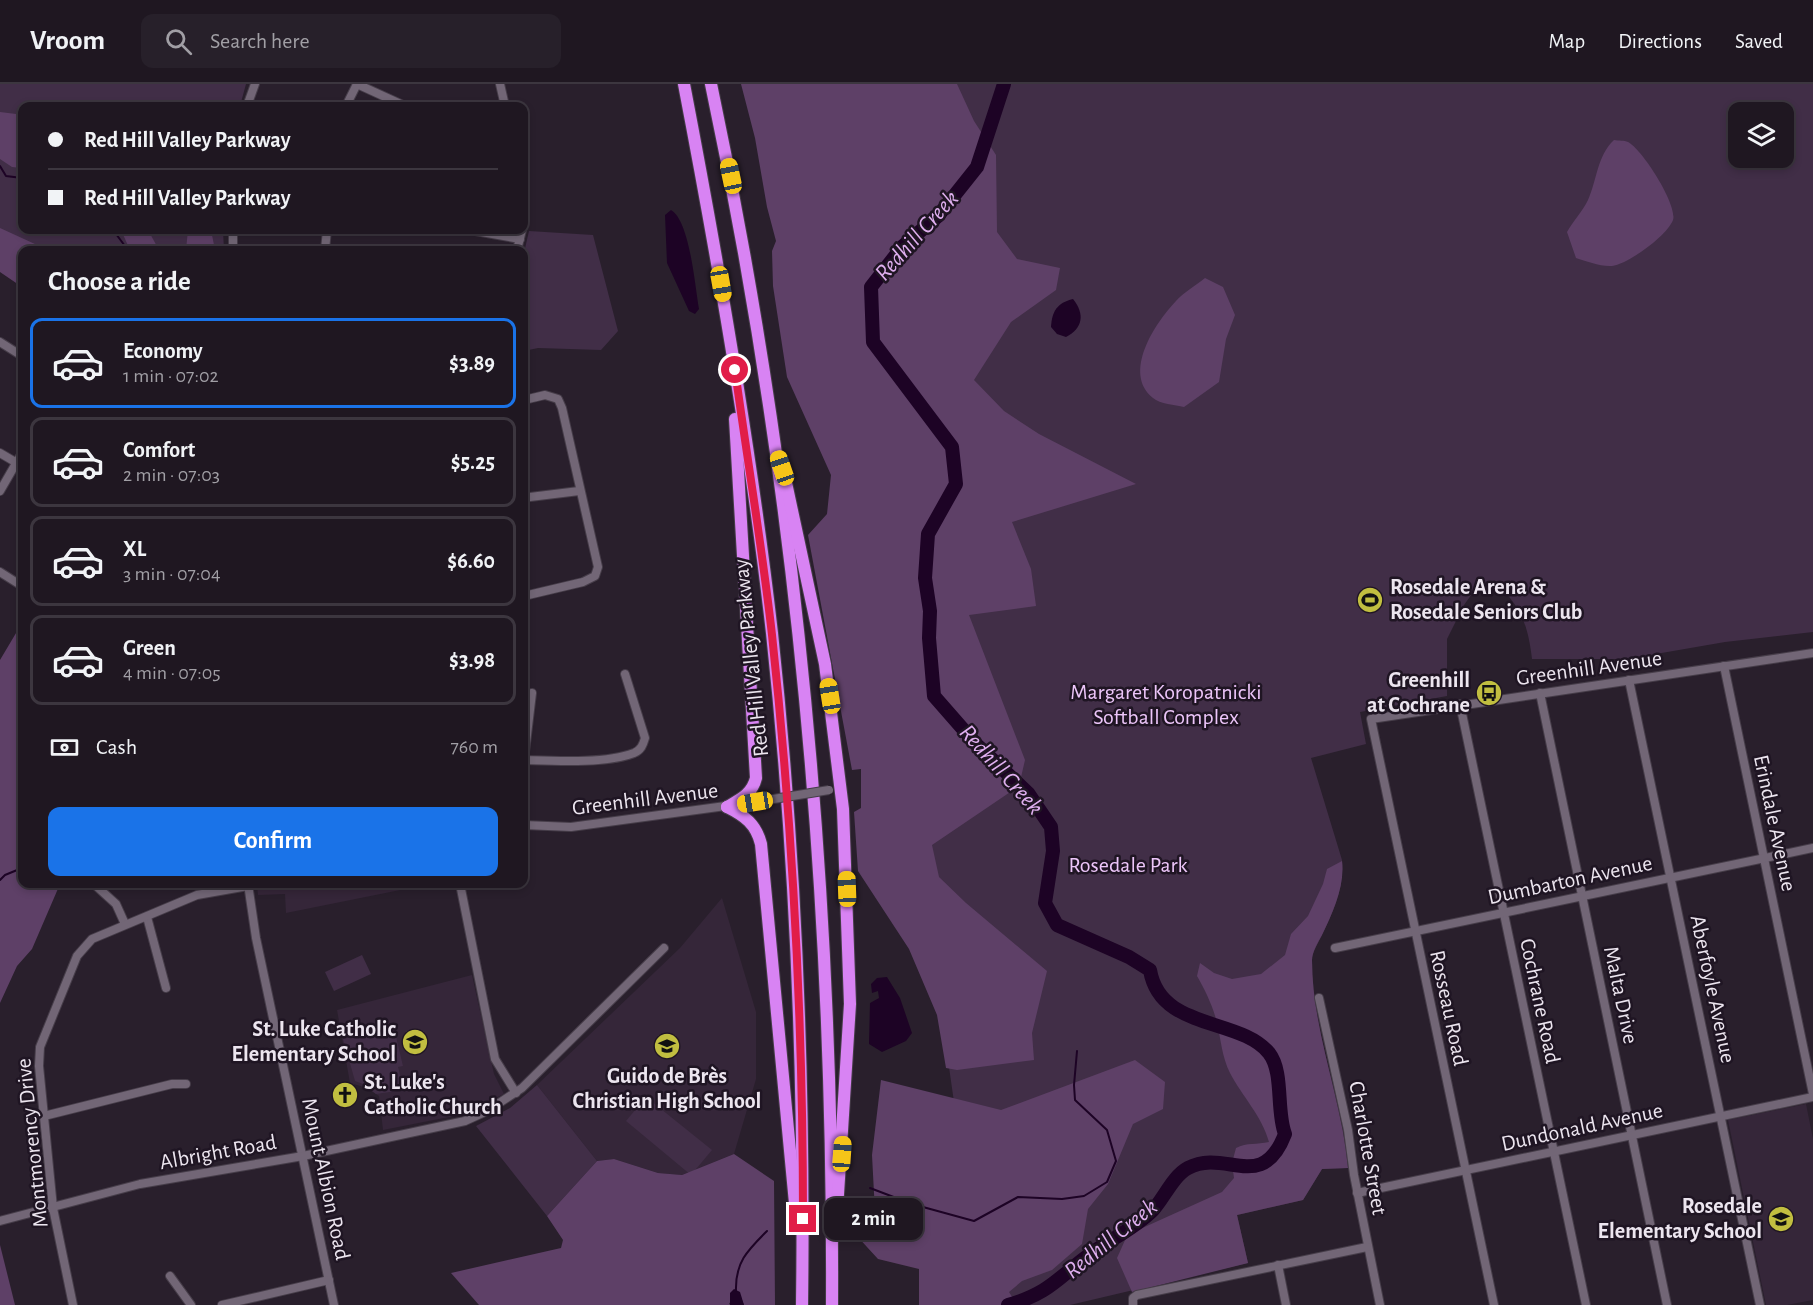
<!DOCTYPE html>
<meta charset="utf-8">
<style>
body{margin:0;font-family:"Alegreya Sans",sans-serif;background:#27202a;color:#f1f3f6;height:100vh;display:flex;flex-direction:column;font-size:22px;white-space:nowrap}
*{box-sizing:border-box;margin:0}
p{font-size:20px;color:#a19fa5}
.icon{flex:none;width:33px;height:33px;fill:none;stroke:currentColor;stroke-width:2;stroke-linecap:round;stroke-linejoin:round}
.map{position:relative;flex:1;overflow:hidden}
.drawer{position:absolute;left:18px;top:162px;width:510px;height:642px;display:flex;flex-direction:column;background:#1f1721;border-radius:12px;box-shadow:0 3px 9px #0003,0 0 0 2px #3c363f}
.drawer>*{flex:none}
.banner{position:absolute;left:18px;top:18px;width:510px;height:132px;border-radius:12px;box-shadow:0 3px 9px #0003,0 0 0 2px #3c363f;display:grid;align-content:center;height:132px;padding:0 30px;background:#1f1721}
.buttons{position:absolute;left:1728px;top:18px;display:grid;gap:12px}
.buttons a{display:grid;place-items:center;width:66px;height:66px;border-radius:12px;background:#1f1721;box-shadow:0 3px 9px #0003,0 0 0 2px #3c363f;font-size:30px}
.end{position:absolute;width:27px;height:27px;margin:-14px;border:8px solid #e11d48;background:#fff;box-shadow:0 0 0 3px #fff}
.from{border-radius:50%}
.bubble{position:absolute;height:42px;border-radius:12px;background:#1f1721;box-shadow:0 3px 9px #0003,0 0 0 2px #3c363f;font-size:20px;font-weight:700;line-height:42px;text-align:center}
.car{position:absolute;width:18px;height:36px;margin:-18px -9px;border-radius:8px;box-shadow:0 0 4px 2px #0007;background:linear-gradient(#f5c518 24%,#345 0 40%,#f5c518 0 76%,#345 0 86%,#f5c518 0)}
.banner b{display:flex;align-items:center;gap:21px;height:57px;font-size:22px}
.banner b+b{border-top:2px solid #3c363f}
.banner i{width:15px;height:15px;background:#f1f3f6}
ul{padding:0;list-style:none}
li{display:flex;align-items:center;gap:18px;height:90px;margin:0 12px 9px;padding:0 18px;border:3px solid #3c363f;border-radius:12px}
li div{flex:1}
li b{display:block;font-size:22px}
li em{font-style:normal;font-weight:700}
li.active{border-color:#1a73e8}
li>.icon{width:54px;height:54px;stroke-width:1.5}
h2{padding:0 30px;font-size:27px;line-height:72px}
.pay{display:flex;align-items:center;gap:15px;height:66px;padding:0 30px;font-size:22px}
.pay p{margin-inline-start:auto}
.button{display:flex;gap:12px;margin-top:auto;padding:12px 30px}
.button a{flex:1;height:69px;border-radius:12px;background:#1a73e8;color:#fff;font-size:24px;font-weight:700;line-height:69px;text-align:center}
header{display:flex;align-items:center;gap:36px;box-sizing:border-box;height:84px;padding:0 30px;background:#1f1721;border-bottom:2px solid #3c363f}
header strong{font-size:28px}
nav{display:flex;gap:33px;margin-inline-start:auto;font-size:21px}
.search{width:420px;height:54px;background:#27202a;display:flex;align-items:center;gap:15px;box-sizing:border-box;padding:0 21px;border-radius:12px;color:#a19fa5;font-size:22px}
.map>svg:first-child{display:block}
.built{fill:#352639}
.green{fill:#412e47;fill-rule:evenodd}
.forest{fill:#5e4067}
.water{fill:#1d0325}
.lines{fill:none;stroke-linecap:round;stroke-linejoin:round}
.stream{stroke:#1d0325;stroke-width:2}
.river{stroke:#1d0325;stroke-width:14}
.minor-casing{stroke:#463d49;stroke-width:10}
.highway-casing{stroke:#463d49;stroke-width:14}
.minor{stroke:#726676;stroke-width:8}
.highway{stroke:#d883f3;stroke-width:12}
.minor-bridge-casing{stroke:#463d49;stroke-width:10;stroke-linecap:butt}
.minor-bridge{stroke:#726676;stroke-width:8}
.route{stroke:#e11d48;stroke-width:8}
.labels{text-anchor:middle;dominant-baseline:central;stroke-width:5;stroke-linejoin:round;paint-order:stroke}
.poi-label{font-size:22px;font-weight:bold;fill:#ece5ef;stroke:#1f1523;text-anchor:end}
.street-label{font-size:22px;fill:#ece5ef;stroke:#1f1523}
.park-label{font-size:22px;fill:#ecc5f9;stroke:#1f1523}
.water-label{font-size:24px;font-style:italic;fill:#dfafef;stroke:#1f1523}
</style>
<header>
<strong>Vroom</strong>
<div class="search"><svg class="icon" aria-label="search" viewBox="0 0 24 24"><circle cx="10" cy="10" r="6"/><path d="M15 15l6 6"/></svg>Search here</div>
<nav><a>Map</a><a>Directions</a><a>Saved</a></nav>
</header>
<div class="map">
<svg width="1813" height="1221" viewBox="0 0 1813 1221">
<rect width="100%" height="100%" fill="#291f2c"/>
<g class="built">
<polygon points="257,800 430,800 286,829 285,810 258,811"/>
<polygon points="722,814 756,928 756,995 734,1070 682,1091 658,1089 614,1075 597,1077 537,1001 680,864"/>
<polygon points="472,891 494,990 504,1010 459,1031 383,1046 379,1012 367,1004 350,999 337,926"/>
<polygon points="1806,1020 1813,1055 1813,1216 1787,1221 1766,1221 1728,1036"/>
</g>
<g class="green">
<polygon points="0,0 246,0 240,22 22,22 22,146 223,146 224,166 34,166 0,147"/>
<path d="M 915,0 L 1813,0 L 1813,548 L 1725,558 L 1627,575 L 1532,575 C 1528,541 1521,522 1495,498 L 1479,500 L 1464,521 L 1447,555 L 1447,612 L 1360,628 L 1366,660 L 1311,674 L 1342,776 C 1345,802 1333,828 1322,851 C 1319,858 1312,868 1312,876 C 1312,947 1342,1015 1348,1084 L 1322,1085 L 1303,1116 L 1237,1131 L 1248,1179 L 1070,1221 L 983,1221 L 925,815 L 972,289 ZM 1738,28 L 1784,28 L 1784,74 L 1738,74 Z"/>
<polygon points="529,147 593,151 618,247 601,266 538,264 524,267 524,169"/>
<polygon points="362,871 371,890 334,907 325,888"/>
<polygon points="393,940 403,982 398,983 404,1006 376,1010 363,1000 355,997 343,955 374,948 373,944"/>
<polygon points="537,1001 597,1077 547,1132 476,1042 510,1024"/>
<polygon points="646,1013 712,1066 691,1091 626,1037"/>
</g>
<g class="forest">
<polygon points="741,0 957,0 974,37 996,71 997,148 1017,175 1060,184 1056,206 1011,238 974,296 1004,327 1039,350 1136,400 1012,438 1031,485 1036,522 969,531 1025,676 1019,702 932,761 939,793 966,819 1047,887 1032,949 1034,976 957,986 946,984 937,931 909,865 858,787 854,728 861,724 861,685 852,686 808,451 827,430 831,391 787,293 773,202 772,167 776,157 767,123 755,54"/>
<polygon points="0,28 16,30 22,36 22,84 12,83 0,75"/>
<path d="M 1614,56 C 1619,57 1624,56 1628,58 C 1642,65 1678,121 1673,136 C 1667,152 1628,180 1612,182 C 1601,183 1586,177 1576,174 L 1567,148 C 1573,137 1583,127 1588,116 C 1597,96 1597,72 1614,56 Z"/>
<polygon points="0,144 48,166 22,166 22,203 0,188"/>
<polygon points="121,146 148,146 159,166 130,166"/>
<polygon points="188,146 211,146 215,166 186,166"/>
<path d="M 1205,194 L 1223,203 L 1235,231 L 1226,255 L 1219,298 L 1184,323 C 1175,321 1160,320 1153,314 C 1122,289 1155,239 1176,217 C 1184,208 1195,202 1205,194 Z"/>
<polygon points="22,539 22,800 60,800 32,865 17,882 0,919 0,576"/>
<path d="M 1342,777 C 1345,802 1333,828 1322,851 C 1318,858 1312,868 1312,876 C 1312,947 1342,1015 1348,1084 L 1322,1085 L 1303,1116 L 1237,1131 L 1248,1179 L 1132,1208 L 1117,1174 L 1126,1154 L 1138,1146 L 1222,1108 L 1234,1094 L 1232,1079 L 1236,1064 C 1247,1058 1257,1061 1269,1058 C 1262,1032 1242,1012 1230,989 C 1222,973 1221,956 1217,939 C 1213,922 1205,906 1197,892 L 1200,879 L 1214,889 L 1232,895 L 1261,890 L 1285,871 L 1291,850 L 1308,832 L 1323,800 L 1327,785 Z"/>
<polygon points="1135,976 1165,998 1163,1025 1133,1040 1108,1100 1088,1125 1082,1160 1052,1186 1022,1197 1009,1208 1017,1221 919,1221 919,1185 878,1175 856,1151 875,1128 872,1071 881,996 1001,1026"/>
<polygon points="734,1070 774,1097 775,1221 744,1221 742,1216 729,1219 730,1221 479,1221 451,1189 561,1164 563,1156 547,1132 597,1077 614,1075 658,1089 682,1091"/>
<polygon points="0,1161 15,1221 0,1221"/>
</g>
<g class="water">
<path d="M 671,126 C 690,137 695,203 699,225 L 695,230 L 689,227 L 667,179 L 665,131 Z"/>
<path d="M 1073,215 C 1085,230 1083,244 1066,253 L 1057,250 L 1051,243 C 1052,227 1057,219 1073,215 Z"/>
<polygon points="887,893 900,914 912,949 906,957 882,968 869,960 870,919 879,914 878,907 872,909 871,900 877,894"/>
<polygon points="734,1205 740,1208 744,1221 730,1221 730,1209"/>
</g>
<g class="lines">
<g class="stream">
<polyline points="0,82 6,92 22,94"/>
<polyline points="113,146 128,166"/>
<polyline points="22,714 22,737"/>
<polyline points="0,796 5,791 22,784"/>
<polyline points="870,1104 912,1120 974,1137 1018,1113 1062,1115 1084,1112 1107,1098 1116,1077 1107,1046 1075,1016 1074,1001 1077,967"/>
<path d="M 736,1207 C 735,1178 748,1166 767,1147"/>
</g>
<path class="river" d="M 1004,0 L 977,83 L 938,132 L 903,162 L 871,203 L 873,258 L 952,363 L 956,400 L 928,450 L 925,494 L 930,527 L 929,554 L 934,612 L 976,660 L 1028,709 L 1051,743 L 1053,767 L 1045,819 L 1057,841 L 1129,873 L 1150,886 C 1160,947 1240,933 1269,969 C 1284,988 1276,1027 1285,1050 C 1262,1110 1226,1064 1188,1084 C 1173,1092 1164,1114 1153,1126 C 1135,1144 1113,1154 1093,1168 C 1059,1192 1051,1209 1008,1221"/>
<g class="minor-casing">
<g id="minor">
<polyline points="357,0 405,22"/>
<polyline points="500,0 505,22"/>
<polyline points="247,22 255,0"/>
<polyline points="346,22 357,0"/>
<polyline points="524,134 524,136"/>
<polyline points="233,146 233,166"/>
<polyline points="470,146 520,155"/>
<polyline points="325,166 327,146"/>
<polyline points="517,166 522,146"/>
<polyline points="0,258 22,272"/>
<polyline points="524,316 545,311 558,315 562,324 598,483 595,492 583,498 524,512"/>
<polyline points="0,369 17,379"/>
<polyline points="0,407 22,369"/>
<polyline points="530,413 579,407"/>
<polyline points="0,488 22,502"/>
<polyline points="1724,582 1813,1010"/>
<polyline points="1629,596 1760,1221"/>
<polyline points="1540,609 1667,1221"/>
<polyline points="1460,620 1586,1221"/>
<path d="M 524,676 C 554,677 606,680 634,669 C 641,666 643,661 645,654 L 625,590"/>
<polyline points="524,676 532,609"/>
<polyline points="524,741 571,743 755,718"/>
<polyline points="94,800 116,820 125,840"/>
<polyline points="248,800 256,854 334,1221"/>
<polyline points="460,800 495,975 516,1009"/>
<polyline points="147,833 166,904"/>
<polyline points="1335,864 1813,764"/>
<polyline points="1319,914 1348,1046 1354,1091 1380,1221"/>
<polyline points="44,1032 172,1000 186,1000"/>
<polyline points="1357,1109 1813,1013"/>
<polyline points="0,1137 140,1100 303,1072 465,1037 487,1027 522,1004 664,864"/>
<polyline points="1278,1181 1286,1221"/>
<polyline points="170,1192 191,1221"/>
<polyline points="73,1221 53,1124 39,982 40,963 77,872 92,855 197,811 248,802"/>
<polyline points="222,1221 329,1196"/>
<polyline points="1133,1221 1133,1214 1137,1211 1367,1163"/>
<polyline points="1494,1221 1371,635 1813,569"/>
</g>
</g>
<g class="highway-casing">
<g id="highway">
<path d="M 684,0 C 719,182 751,365 772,549 C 796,772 805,996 802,1221"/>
<path d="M 711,0 C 796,400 834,812 832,1221"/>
<polyline points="785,394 825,580 843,725 850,920 837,1126"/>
<path d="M 727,723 C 745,732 756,740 761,760 L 796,1130"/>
<path d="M 727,723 C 741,715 752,710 756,694 L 735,335"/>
</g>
</g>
<use href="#minor" class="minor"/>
<use href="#highway" class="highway"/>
<g class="minor-bridge-casing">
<polyline id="minor-bridge" points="755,718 829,706"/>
</g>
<use href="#minor-bridge" class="minor-bridge"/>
</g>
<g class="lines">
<path class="route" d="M 735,286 C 747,374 762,462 772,551 C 793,745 803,940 803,1135"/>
</g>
<defs>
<g id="stadium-disc" transform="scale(1.35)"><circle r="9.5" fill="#c1be40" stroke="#1f1523"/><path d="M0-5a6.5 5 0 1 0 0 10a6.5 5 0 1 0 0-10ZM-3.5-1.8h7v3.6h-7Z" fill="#111"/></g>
<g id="bus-disc" transform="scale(1.35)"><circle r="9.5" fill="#c1be40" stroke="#1f1523"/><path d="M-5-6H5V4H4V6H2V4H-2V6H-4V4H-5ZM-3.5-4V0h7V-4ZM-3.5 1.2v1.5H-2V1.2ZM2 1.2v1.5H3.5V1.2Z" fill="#111"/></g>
<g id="school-disc" transform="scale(1.35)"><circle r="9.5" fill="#c1be40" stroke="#1f1523"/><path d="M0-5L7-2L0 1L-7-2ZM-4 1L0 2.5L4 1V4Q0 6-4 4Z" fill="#111"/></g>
<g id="church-disc" transform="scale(1.35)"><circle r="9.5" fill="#c1be40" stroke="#1f1523"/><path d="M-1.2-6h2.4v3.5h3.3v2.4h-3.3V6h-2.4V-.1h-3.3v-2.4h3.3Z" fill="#111"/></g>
</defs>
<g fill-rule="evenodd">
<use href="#stadium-disc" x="1370" y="516"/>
<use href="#bus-disc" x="1489" y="609"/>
<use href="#school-disc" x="415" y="958"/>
<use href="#school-disc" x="667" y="962"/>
<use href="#church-disc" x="345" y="1011"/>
<use href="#school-disc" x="1781" y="1135"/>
</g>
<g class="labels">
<g class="poi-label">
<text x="1390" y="503" text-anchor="start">Rosedale Arena &amp;<tspan x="1390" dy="25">Rosedale Seniors Club</tspan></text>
<text x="1470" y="596">Greenhill<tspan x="1470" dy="25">at Cochrane</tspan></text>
<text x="396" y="945">St. Luke Catholic<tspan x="396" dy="25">Elementary School</tspan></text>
<text x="667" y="992" text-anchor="middle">Guido de Brès<tspan x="667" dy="25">Christian High School</tspan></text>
<text x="364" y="998" text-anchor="start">St. Luke's<tspan x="364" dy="25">Catholic Church</tspan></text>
<text x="1762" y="1122">Rosedale<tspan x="1762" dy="25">Elementary School</tspan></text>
</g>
<g class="street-label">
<text transform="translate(751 574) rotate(-96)">Red Hill Valley Parkway</text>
<text transform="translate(1589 584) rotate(-8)">Greenhill Avenue</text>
<text transform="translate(645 715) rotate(-7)">Greenhill Avenue</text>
<text transform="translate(1775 739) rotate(78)">Erindale Avenue</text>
<text transform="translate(1570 796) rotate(-12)">Dumbarton Avenue</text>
<text transform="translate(1713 905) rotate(78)">Aberfoyle Avenue</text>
<text transform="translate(1621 911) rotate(78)">Malta Drive</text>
<text transform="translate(1540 917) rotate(78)">Cochrane Road</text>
<text transform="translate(1449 924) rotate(78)">Rosseau Road</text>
<text transform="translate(1582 1043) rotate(-12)">Dundonald Avenue</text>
<text transform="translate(32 1059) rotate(-96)">Montmorency Drive</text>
<text transform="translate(1368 1064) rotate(80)">Charlotte Street</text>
<text transform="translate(218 1068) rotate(-10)">Albright Road</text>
<text transform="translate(326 1095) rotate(78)">Mount Albion Road</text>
</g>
<g class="park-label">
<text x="1166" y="608">Margaret Koropatnicki<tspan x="1166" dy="25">Softball Complex</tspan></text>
<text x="1128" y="781">Rosedale Park</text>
</g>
<g class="water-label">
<text transform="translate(917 152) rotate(-48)">Redhill Creek</text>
<text transform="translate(1001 686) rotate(48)">Redhill Creek</text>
<text transform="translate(1111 1155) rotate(-39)">Redhill Creek</text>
</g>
</g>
</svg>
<div class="buttons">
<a><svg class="icon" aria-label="layers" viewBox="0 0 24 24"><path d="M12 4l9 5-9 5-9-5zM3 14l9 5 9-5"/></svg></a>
</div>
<i class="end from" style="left:735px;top:286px"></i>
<i class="end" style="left:803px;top:1135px"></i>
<div class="bubble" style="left:824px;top:1114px;width:99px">2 min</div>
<i class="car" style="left:731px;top:92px;rotate:348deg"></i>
<i class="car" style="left:721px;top:200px;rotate:170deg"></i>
<i class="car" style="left:782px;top:384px;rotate:341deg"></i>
<i class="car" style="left:830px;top:612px;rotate:351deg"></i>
<i class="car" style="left:755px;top:718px;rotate:261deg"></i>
<i class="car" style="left:847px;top:805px;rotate:358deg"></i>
<i class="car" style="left:842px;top:1070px;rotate:4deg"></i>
<div class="banner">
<b><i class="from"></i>Red Hill Valley Parkway</b>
<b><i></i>Red Hill Valley Parkway</b>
</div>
<section class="drawer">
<h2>Choose a ride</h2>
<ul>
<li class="active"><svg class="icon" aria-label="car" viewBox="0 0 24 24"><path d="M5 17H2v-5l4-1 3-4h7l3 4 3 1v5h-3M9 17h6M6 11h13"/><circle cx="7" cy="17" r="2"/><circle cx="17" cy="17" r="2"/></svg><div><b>Economy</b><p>1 min · 07:02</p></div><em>$3.89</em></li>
<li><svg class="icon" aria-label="car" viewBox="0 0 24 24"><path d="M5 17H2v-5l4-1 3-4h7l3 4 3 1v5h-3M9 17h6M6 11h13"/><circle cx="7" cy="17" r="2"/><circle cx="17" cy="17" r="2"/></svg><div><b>Comfort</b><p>2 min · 07:03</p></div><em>$5.25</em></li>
<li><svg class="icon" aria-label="car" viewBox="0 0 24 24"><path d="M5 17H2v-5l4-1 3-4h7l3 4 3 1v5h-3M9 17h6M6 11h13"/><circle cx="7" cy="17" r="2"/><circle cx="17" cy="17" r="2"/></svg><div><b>XL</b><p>3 min · 07:04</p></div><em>$6.60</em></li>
<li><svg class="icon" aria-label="car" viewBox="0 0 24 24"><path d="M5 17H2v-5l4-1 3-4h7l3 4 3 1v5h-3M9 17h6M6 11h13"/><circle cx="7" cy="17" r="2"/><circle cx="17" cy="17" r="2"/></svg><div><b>Green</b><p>4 min · 07:05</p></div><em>$3.98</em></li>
</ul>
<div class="pay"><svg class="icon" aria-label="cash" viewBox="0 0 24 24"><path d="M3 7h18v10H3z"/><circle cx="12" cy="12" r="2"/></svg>Cash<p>760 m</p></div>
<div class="button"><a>Confirm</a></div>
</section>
</div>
